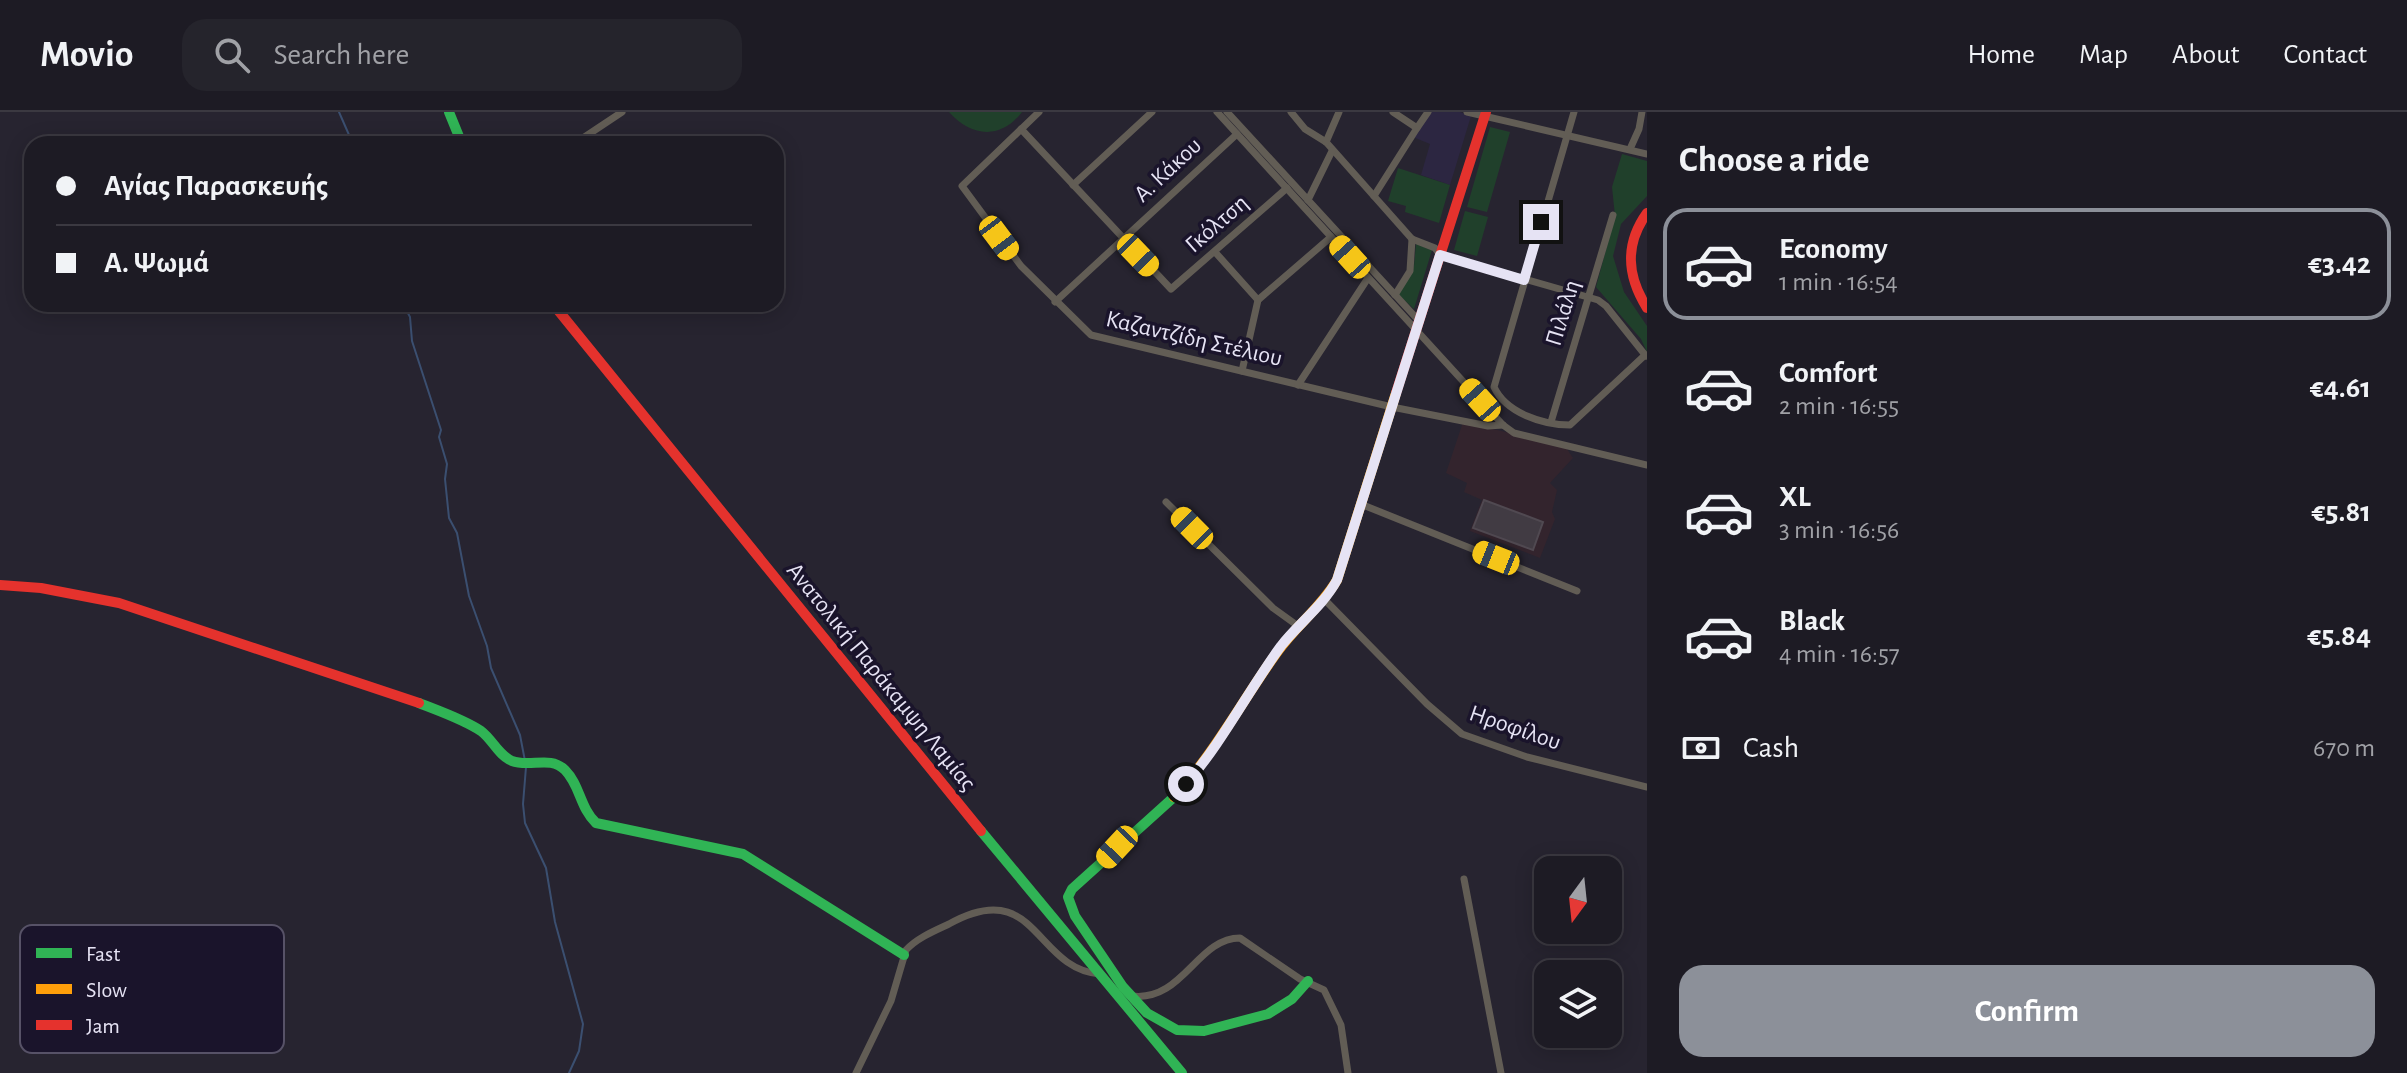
<!DOCTYPE html>
<meta charset="utf-8">
<style>
body{margin:0;font-family:"Alegreya Sans",sans-serif;background:#25242c;color:#f1f3f6;height:100vh;display:flex;flex-direction:column;font-size:30px;white-space:nowrap}
*{box-sizing:border-box;margin:0}
p{font-size:26px;color:#a0a1a6}
.icon{flex:none;width:44px;height:44px;fill:none;stroke:currentColor;stroke-width:2;stroke-linecap:round;stroke-linejoin:round}
.map{position:relative;flex:1;overflow:hidden}
.details{display:flex;flex-direction:column;background:#1d1b24;width:760px}
.details>*{flex:none}
.guide{position:absolute;left:24px;top:24px;width:760px;height:176px;border-radius:24px;box-shadow:0 4px 20px #0003,0 0 0 2px #3b3941;display:grid;align-content:center;height:176px;padding:0 32px;background:#1d1b24}
.needle{width:52px;rotate:195deg}
.tools{position:absolute;left:1534px;top:744px;display:grid;gap:16px}
.tools a{display:grid;place-items:center;width:88px;height:88px;border-radius:16px;background:#1d1b24;box-shadow:0 4px 20px #0003,0 0 0 2px #3b3941;font-size:40px}
.end{position:absolute;width:36px;height:36px;margin:-18px;border:10px solid #e6e3f4;background:#111;box-shadow:0 0 0 4px #111}
.from{border-radius:50%}
.car{position:absolute;width:24px;height:48px;margin:-24px -12px;border-radius:10px;box-shadow:0 0 6px 2px #0007;background:linear-gradient(#f5c518 24%,#345 0 40%,#f5c518 0 76%,#345 0 86%,#f5c518 0)}
.guide b{display:flex;align-items:center;gap:28px;height:76px;font-size:30px}
.guide b+b{border-top:2px solid #3b3941}
.guide i{width:20px;height:20px;background:#f1f3f6}
ul{padding:0;list-style:none}
li{display:flex;align-items:center;gap:24px;height:112px;margin:0 16px 12px;padding:0 16px;border:4px solid transparent;border-radius:24px}
li div{flex:1}
li b{display:block;font-size:30px}
li em{font-style:normal;font-weight:700}
li.on{border-color:#8c9099}
li>.icon{width:72px;height:72px;stroke-width:1.5}
h2{padding:0 32px;font-size:36px;line-height:96px}
.pay{display:flex;align-items:center;gap:20px;height:88px;padding:0 32px;font-size:30px}
.pay p{margin-inline-start:auto}
.cta{display:flex;gap:16px;margin-top:auto;padding:16px 32px}
.cta a{flex:1;height:92px;border-radius:24px;background:#8c9099;color:#fff;font-size:32px;font-weight:700;line-height:92px;text-align:center}
header{display:flex;align-items:center;gap:48px;box-sizing:border-box;height:112px;padding:0 40px;background:#1d1b24;border-bottom:2px solid #3b3941}
header strong{font-size:38px}
nav{display:flex;gap:44px;margin-inline-start:auto;font-size:28px}
.search{width:560px;height:72px;background:#25242c;display:flex;align-items:center;gap:20px;box-sizing:border-box;padding:0 28px;border-radius:24px;color:#a0a1a6;font-size:30px}
main{display:flex;flex:1;min-height:0}
.map>svg:first-child{display:block}
.commercial{fill:#33242d}
.built{fill:#2c2641}
.green{fill:#20402b}
.lines{fill:none;stroke-linecap:round;stroke-linejoin:round}
.stream{stroke:#3b4f70;stroke-width:2}
.building{fill:#413b43;stroke:#504951;stroke-width:2}
.street{stroke:#625d55;stroke-width:7}
.fast{stroke:#30b455;stroke-width:10}
.slow{stroke:#ff9f0a;stroke-width:10}
.jam{stroke:#e5322d;stroke-width:10}
.route{stroke:#e6e3f4;stroke-width:10}
.labels{text-anchor:middle;dominant-baseline:central;stroke-width:7;stroke-linejoin:round;paint-order:stroke}
.street-label{font-size:24px;fill:#e6e3f4;stroke:#1a142b}
.key{fill:#1a142b;stroke:#575267;stroke-width:2}
.key-label{font-size:22px;fill:#e6e3f4}
</style>
<header>
<strong>Movio</strong>
<div class="search"><svg class="icon" aria-label="search" viewBox="0 0 24 24"><circle cx="10" cy="10" r="6"/><path d="M15 15l6 6"/></svg>Search here</div>
<nav><a>Home</a><a>Map</a><a>About</a><a>Contact</a></nav>
</header>
<main>
<div class="map">
<svg width="1647" height="961" viewBox="0 0 1647 961">
<rect width="100%" height="100%" fill="#272430"/>
<polygon class="commercial" points="1463,310 1565,334 1573,346 1550,371 1557,378 1552,400 1555,407 1540,446 1470,419 1482,388 1464,380 1467,371 1446,361"/>
<polygon class="built" points="1429,0 1460,0 1471,4 1450,73 1421,63 1430,32 1413,25"/>
<g class="green">
<path d="M 949,0 L 1022,0 C 1001,28 971,25 949,0 Z"/>
<polygon points="1490,15 1510,20 1487,100 1467,95"/>
<polygon points="1622,42 1647,49 1647,84 1621,112 1613,144 1624,180 1647,214 1647,240 1641,227 1596,175 1615,104 1612,75"/>
<polygon points="1398,56 1450,73 1439,111 1405,100 1406,94 1388,89"/>
<polygon points="1465,99 1488,105 1477,144 1454,138"/>
<polygon points="1416,132 1432,138 1414,197 1398,182 1414,154"/>
</g>
<g class="lines">
<g class="stream">
<polyline points="339,0 353,32"/>
<polyline points="403,192 410,205 412,229 441,318 439,325 447,352 445,367 449,406 457,421 469,484 487,534 491,556 520,623 525,649"/>
<polyline points="526,655 523,692 525,711 546,756 555,810 583,912 579,939 569,961"/>
</g>
</g>
<polygon class="building" points="1484,388 1543,410 1533,438 1473,416"/>
<g class="lines">
<g class="street">
<polyline points="1039,0 962,74 1021,154 1091,223 1392,295 1488,314 1503,313"/>
<polyline points="1217,0 1503,313 1514,321 1647,353"/>
<polyline points="1227,0 1420,210"/>
<polyline points="1291,0 1305,17 1326,30 1412,127 1435,136 1440,143 1598,188 1606,194 1646,244"/>
<polyline points="1467,0 1647,42"/>
<path d="M 1574,0 L 1494,275 C 1506,301 1543,313 1570,313 L 1645,243"/>
<polyline points="1417,16 1428,0"/>
<polyline points="1021,17 1171,177 1287,76"/>
<polyline points="1326,30 1339,0"/>
<polyline points="574,32 622,0"/>
<polyline points="1630,37 1639,17 1642,0"/>
<polyline points="1073,73 1152,0"/>
<polyline points="1374,84 1417,16 1393,0"/>
<polyline points="1308,88 1332,39"/>
<polyline points="1215,140 1258,188"/>
<polyline points="1395,183 1410,159 1412,127"/>
<polyline points="1055,190 1237,22"/>
<polyline points="1242,259 1258,188 1331,125"/>
<polyline points="1298,273 1368,166"/>
<polyline points="1551,310 1613,103"/>
<polyline points="1166,390 1273,496 1298,514"/>
<polyline points="1363,393 1577,479"/>
<polyline points="1325,488 1427,592 1462,622 1527,645 1647,675"/>
<polyline points="1464,767 1501,961"/>
<path d="M 1132,884 C 1183,890 1197,826 1240,826 L 1300,867 L 1324,878 L 1341,913 L 1348,961"/>
<path d="M 856,961 L 891,889 L 906,838 C 917,826 934,819 949,812 C 1037,763 1034,857 1100,862"/>
</g>
<g class="fast">
<polyline points="449,0 462,32"/>
<path d="M 419,591 C 439,599 463,607 481,619 C 493,628 498,643 512,649 C 530,656 550,643 565,658 C 580,673 580,696 596,711 L 743,742 L 904,843"/>
<polyline points="1174,685 1072,777 1068,785 1075,804 1123,875 1147,901 1177,918 1204,919 1268,902 1292,887 1308,869"/>
<polyline points="981,719 1182,961"/>
</g>
<path class="slow" d="M 1174,685 C 1215,641 1243,587 1278,539 C 1296,514 1321,495 1337,468 L 1396,281"/>
<g class="jam">
<path d="M 1647,101 C 1624,133 1627,164 1647,196"/>
<polyline points="553,192 981,719"/>
<polyline points="1396,281 1486,0"/>
<polyline points="0,473 41,476 119,491 419,591"/>
</g>
</g>
<g class="lines">
<path class="route" d="M 1186,672 C 1223,629 1248,579 1281,534 C 1299,511 1323,494 1337,468 L 1440,143 L 1524,168 L 1541,110"/>
</g>
<g class="labels">
<g class="street-label">
<text transform="translate(1168 58) rotate(-43)">Α. Κάκου</text>
<text transform="translate(1217 112) rotate(-41)">Γκόλτση</text>
<text transform="translate(1563 201) rotate(-73)">Πιλάλη</text>
<text transform="translate(1194 227) rotate(13)">Καζαντζίδη Στέλιου</text>
<text transform="translate(881 565) rotate(51)">Ανατολική Παράκαμψη Λαμίας</text>
<text transform="translate(1515 616) rotate(19)">Ηροφίλου</text>
</g>
</g>
<rect x="20" y="813" width="264" height="128" rx="12" class="key"/>
<rect x="36" y="836" width="36" height="10" fill="#30b455"/>
<rect x="36" y="872" width="36" height="10" fill="#ff9f0a"/>
<rect x="36" y="908" width="36" height="10" fill="#e5322d"/>
<g class="key-label">
<text x="86" y="849">Fast</text>
<text x="86" y="885">Slow</text>
<text x="86" y="921">Jam</text>
</g>
</svg>
<div class="tools">
<a><svg class="needle" viewBox="-14 -14 28 28"><path d="M0-13l5 13h-10z" fill="#e53935"/><path d="M0 13l5-13h-10z" fill="#a0a1a6"/></svg></a>
<a><svg class="icon" aria-label="layers" viewBox="0 0 24 24"><path d="M12 4l9 5-9 5-9-5zM3 14l9 5 9-5"/></svg></a>
</div>
<i class="end from" style="left:1186px;top:672px"></i>
<i class="end" style="left:1541px;top:110px"></i>
<i class="car" style="left:999px;top:126px;rotate:143deg"></i>
<i class="car" style="left:1138px;top:143px;rotate:136deg"></i>
<i class="car" style="left:1350px;top:145px;rotate:318deg"></i>
<i class="car" style="left:1480px;top:288px;rotate:318deg"></i>
<i class="car" style="left:1192px;top:416px;rotate:315deg"></i>
<i class="car" style="left:1496px;top:446px;rotate:292deg"></i>
<i class="car" style="left:1117px;top:735px;rotate:223deg"></i>
<div class="guide">
<b><i class="from"></i>Αγίας Παρασκευής</b>
<b><i></i>Α. Ψωμά</b>
</div>
</div>
<section class="details">
<h2>Choose a ride</h2>
<ul>
<li class="on"><svg class="icon" aria-label="car" viewBox="0 0 24 24"><path d="M5 17H2v-5l4-1 3-4h7l3 4 3 1v5h-3M9 17h6M6 11h13"/><circle cx="7" cy="17" r="2"/><circle cx="17" cy="17" r="2"/></svg><div><b>Economy</b><p>1 min · 16:54</p></div><em>€3.42</em></li>
<li><svg class="icon" aria-label="car" viewBox="0 0 24 24"><path d="M5 17H2v-5l4-1 3-4h7l3 4 3 1v5h-3M9 17h6M6 11h13"/><circle cx="7" cy="17" r="2"/><circle cx="17" cy="17" r="2"/></svg><div><b>Comfort</b><p>2 min · 16:55</p></div><em>€4.61</em></li>
<li><svg class="icon" aria-label="car" viewBox="0 0 24 24"><path d="M5 17H2v-5l4-1 3-4h7l3 4 3 1v5h-3M9 17h6M6 11h13"/><circle cx="7" cy="17" r="2"/><circle cx="17" cy="17" r="2"/></svg><div><b>XL</b><p>3 min · 16:56</p></div><em>€5.81</em></li>
<li><svg class="icon" aria-label="car" viewBox="0 0 24 24"><path d="M5 17H2v-5l4-1 3-4h7l3 4 3 1v5h-3M9 17h6M6 11h13"/><circle cx="7" cy="17" r="2"/><circle cx="17" cy="17" r="2"/></svg><div><b>Black</b><p>4 min · 16:57</p></div><em>€5.84</em></li>
</ul>
<div class="pay"><svg class="icon" aria-label="cash" viewBox="0 0 24 24"><path d="M3 7h18v10H3z"/><circle cx="12" cy="12" r="2"/></svg>Cash<p>670 m</p></div>
<div class="cta"><a>Confirm</a></div>
</section>
</main>
